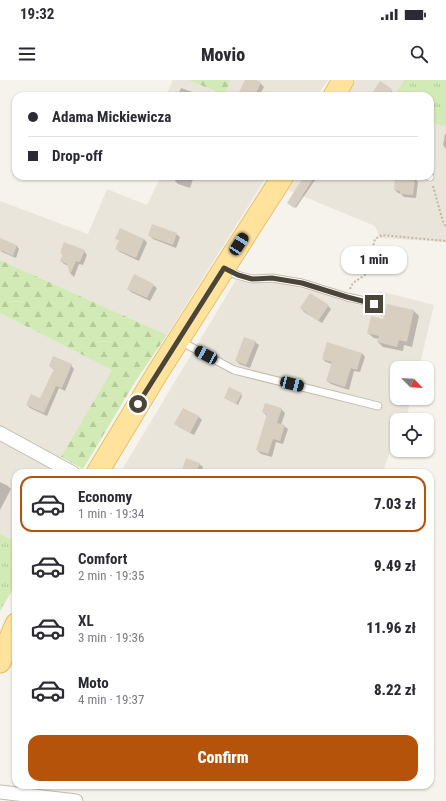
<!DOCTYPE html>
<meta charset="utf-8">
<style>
body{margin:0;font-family:"Roboto Condensed",sans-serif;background:#f2f2f3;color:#2b2b33;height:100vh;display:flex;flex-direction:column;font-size:15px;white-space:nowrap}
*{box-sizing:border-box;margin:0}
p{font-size:13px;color:#7c7c81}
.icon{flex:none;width:22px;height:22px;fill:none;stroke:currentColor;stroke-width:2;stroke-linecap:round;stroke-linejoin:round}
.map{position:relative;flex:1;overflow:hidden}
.side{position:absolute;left:12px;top:389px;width:422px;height:320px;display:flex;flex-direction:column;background:#fff;border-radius:12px;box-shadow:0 1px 3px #0004}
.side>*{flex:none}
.top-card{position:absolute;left:12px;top:12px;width:422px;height:88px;border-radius:12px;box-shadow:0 1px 3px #0004;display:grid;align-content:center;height:88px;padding:0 16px;background:#fff}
.needle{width:26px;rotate:115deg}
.controls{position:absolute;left:390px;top:281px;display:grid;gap:8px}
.controls a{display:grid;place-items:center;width:44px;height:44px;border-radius:8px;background:#fff;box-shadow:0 1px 3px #0004;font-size:20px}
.end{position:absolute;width:18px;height:18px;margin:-9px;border:5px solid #4b4439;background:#fff;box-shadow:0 0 0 2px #fff}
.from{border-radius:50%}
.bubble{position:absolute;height:28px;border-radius:12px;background:#fff;box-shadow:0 1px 3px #0004;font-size:13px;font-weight:800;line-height:28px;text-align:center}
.car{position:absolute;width:12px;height:24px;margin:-12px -6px;border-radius:5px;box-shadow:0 0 3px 1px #0007;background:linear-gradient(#222 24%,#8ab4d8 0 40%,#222 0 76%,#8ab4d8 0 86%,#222 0)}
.top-card b{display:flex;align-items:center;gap:14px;height:38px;font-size:15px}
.top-card b+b{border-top:1px solid #e1e1e2}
.top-card i{width:10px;height:10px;background:#2b2b33}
ul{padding:7px 0 0;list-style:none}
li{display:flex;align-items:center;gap:12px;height:56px;margin:0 8px 6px;padding:0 8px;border:2px solid transparent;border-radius:12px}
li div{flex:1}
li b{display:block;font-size:15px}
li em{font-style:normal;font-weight:800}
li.current{border-color:#b45309}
li>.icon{width:36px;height:36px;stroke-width:1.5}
.cta{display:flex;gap:8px;margin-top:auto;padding:8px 16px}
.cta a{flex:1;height:46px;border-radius:12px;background:#b45309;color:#fff;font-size:16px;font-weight:800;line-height:46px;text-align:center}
.status{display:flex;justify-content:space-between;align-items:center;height:28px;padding:0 20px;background:#fff;direction:ltr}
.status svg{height:11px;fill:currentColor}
header{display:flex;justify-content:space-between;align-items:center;height:52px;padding:0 16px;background:#fff;font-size:18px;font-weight:800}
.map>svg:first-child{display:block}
.residential{fill:#eae5da}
.grass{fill:url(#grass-tufts)}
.forest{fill:url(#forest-firs)}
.shadow{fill:#0003}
.building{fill:#d8cfc1}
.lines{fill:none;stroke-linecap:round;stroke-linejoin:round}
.service-casing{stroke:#c2bbae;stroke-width:9}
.minor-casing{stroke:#c2bbae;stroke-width:15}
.primary-casing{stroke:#e6c16a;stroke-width:23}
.path{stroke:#c4b79f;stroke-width:2;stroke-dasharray:2 2;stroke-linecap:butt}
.service{stroke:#fff;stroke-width:7}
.minor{stroke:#fff;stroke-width:13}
.primary{stroke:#ffe39c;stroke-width:21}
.route{stroke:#4b4439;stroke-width:5}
</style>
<div class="status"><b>19:32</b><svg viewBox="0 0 49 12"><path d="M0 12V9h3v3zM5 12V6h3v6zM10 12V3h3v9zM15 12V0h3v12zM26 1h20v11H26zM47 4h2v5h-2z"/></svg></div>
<header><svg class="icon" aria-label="menu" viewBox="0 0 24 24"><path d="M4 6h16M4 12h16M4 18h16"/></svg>Movio<svg class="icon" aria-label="search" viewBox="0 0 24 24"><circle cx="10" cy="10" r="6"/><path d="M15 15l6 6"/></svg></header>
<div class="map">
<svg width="446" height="721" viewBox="0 0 446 721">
<defs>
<pattern id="grass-tufts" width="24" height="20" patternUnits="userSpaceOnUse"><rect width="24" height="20" fill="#d2eab5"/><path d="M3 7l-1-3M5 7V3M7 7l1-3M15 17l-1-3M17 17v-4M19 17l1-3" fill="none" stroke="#b6ca9c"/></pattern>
<pattern id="forest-firs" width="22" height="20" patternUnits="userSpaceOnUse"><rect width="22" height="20" fill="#d2eab5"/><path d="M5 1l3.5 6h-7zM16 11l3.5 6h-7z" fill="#b6ca9c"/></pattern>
</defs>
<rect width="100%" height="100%" fill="#f6f3ec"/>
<g class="residential">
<polygon points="173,0 188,0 224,15 230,0 328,0 317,16 166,16"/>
<polygon points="356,0 404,0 394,16 346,16"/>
<polygon points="430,42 446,46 446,162 380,158 375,146 288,110 297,96 430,96"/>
<polygon points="161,96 267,96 167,255 0,180 0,121 88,154 107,109 147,125"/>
<polygon points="236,200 264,203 274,202 322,213 350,223 376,229 379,211 434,225 419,288 397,288 397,318 411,318 407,335 401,334 399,340 397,340 397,348 383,393 120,393"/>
<polygon points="0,233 112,290 52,393 16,393 16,454 12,461 0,455"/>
</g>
<g class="grass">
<polygon points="404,0 446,0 446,46 430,42 430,16 394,16"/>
<polygon points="0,454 16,462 16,504 0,531"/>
</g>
<g class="forest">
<polygon points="188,0 230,0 225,15"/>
<polygon points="0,180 167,255 135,302 83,389 61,377 112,290 0,233"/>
</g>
<g class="shadow">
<polygon points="246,0 253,0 260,3 264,7 259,16 247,16 241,11"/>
<polygon points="381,2 394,13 392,16 373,16"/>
<polygon points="181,8 201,15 202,16 179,16 178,15"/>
<polygon points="445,54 446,54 446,69 443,65"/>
<polygon points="177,96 194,96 190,108 178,104 175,101"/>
<polygon points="305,96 309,96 315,100 296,128 289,124"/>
<polygon points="400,96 414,96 414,98 418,102 416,118 404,117 401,114 398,113 395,110"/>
<polygon points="176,154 180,157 176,168 153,159 149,155"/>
<polygon points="117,159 144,159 147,163 139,181 120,172 117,169 120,161"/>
<polygon points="0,166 17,166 19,169 16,178 2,172 0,170"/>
<polygon points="84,171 87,175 83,185 79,184 74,197 71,194 69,186 64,184 61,181 63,175 61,173"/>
<polygon points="153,205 157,208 150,221 131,212 128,209"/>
<polygon points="387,225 414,231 419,236 412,267 404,265 403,271 383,267 378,262 379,259 374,258 368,253 384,240"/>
<polygon points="328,226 331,229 322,243 304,232 301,228"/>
<polygon points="255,262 259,265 250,288 239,284 236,280"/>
<polygon points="362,273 365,277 360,292 354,291 349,310 331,304 327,301 332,284 326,282 323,279"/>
<polygon points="71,285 74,289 65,311 59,308 47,336 30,328 27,325 41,319 54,290 50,286"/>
<polygon points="241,314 242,316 238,325 225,318"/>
<polygon points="183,329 199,337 202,340 194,355 179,347 175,344"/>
<polygon points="281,329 285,333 281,345 284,346 288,349 283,364 276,362 272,377 261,374 257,370 267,336 263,332"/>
<polygon points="199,384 203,387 201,393 183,393"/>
<polygon points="0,402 8,406 11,409 0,430"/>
</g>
<g class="building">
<polygon points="245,0 256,0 261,2 255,16 249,16 239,12"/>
<polygon points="380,1 392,9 388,16 370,16"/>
<polygon points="304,96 315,96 294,128 287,123"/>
<polygon points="395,96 411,96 411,97 415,98 413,115 400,114 400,111 394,110"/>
<polygon points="152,144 177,153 173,165 148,156"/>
<polygon points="120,148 144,159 136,178 115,169 119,160 115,159"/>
<polygon points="0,158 17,165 13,176 0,170"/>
<polygon points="64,162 85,170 80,182 76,181 70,195 67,184 60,181 63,174 60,173"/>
<polygon points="134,194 154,204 147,218 127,209"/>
<polygon points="310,213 329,225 318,241 300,228"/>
<polygon points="387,224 414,230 407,262 399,260 397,267 377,262 379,256 367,253 371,236 383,239"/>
<polygon points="244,257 256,261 246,285 235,281"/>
<polygon points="327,262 362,273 357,290 351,288 345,307 326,301 332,282 322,279"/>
<polygon points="53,276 72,284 62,308 56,306 44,333 26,325 31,314 40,318 54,289 49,286"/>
<polygon points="229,307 242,313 236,324 224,318"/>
<polygon points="265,323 282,328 277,343 285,345 280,361 273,359 268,374 256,370 267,334 262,332"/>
<polygon points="183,328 199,336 190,353 174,344"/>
<polygon points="186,378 200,383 196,393 181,393"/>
</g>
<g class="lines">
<g class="service-casing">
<g id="service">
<polyline points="428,96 430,97"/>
<polyline points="225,189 237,195 252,199 272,198 302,203 347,217 374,223"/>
<polyline points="180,261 234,290 378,326"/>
</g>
</g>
<g class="minor-casing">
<g id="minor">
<polyline points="0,353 73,393"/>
<polyline points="0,712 76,721"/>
</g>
</g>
<g class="primary-casing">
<g id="primary">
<polyline points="334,16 343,0"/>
<polyline points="97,393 158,292 283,96"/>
<polyline points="0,582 16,544"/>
</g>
</g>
<g class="path">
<polyline points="433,106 443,142 446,147"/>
<polyline points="350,209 353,203 365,195 375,159 382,155 446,161"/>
</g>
<use href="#service" class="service"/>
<use href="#minor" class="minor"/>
<use href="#primary" class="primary"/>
</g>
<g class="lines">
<polyline class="route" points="138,324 224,188 238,195 252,199 272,198 302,203 347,217 374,224"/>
</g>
</svg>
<div class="controls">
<a><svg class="needle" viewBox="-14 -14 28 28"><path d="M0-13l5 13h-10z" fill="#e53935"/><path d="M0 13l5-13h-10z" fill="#7c7c81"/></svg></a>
<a><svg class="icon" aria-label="locate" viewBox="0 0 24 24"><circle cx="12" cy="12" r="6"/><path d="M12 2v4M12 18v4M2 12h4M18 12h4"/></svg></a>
</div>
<i class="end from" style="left:138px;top:324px"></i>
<i class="end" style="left:374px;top:224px"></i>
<div class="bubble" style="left:341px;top:166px;width:66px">1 min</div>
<i class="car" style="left:239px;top:164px;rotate:33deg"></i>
<i class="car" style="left:206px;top:275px;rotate:298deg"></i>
<i class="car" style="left:292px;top:304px;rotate:104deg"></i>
<div class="top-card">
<b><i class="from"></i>Adama Mickiewicza</b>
<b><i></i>Drop-off</b>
</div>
<section class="side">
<ul>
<li class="current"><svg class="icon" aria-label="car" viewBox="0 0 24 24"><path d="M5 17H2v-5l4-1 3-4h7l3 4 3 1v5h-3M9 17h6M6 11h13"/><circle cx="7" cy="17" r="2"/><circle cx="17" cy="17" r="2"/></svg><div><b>Economy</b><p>1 min · 19:34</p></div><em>7.03 zł</em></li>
<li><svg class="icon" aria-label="car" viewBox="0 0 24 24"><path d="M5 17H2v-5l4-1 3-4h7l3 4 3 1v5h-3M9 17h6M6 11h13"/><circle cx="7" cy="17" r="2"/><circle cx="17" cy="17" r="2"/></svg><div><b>Comfort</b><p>2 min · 19:35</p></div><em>9.49 zł</em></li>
<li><svg class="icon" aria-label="car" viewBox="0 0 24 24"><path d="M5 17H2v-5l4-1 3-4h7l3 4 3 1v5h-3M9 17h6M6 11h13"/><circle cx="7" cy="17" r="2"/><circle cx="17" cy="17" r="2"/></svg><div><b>XL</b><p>3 min · 19:36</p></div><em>11.96 zł</em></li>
<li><svg class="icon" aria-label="car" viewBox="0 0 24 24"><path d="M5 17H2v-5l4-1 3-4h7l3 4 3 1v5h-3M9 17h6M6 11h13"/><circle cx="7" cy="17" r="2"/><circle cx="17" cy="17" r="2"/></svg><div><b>Moto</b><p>4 min · 19:37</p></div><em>8.22 zł</em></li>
</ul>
<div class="cta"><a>Confirm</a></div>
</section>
</div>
